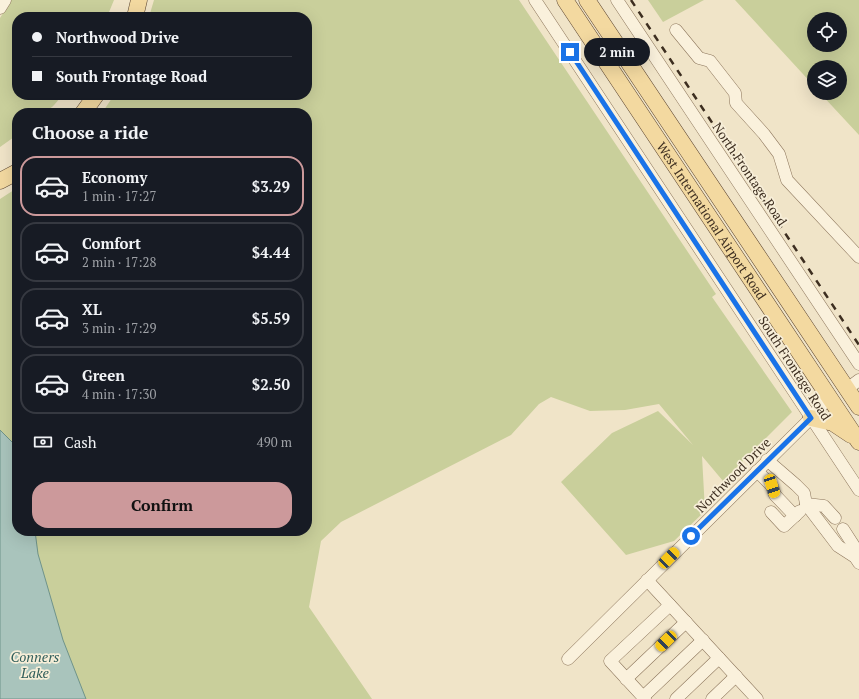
<!DOCTYPE html>
<meta charset="utf-8">
<style>
body{margin:0;font-family:"PT Serif",serif;background:#20242c;color:#f1f3f6;height:100vh;display:flex;flex-direction:column;font-size:15px;white-space:nowrap}
*{box-sizing:border-box;margin:0}
p{font-size:13px;color:#9ea1a6}
.icon{flex:none;width:22px;height:22px;fill:none;stroke:currentColor;stroke-width:2;stroke-linecap:round;stroke-linejoin:round}
.map{position:relative;flex:1;overflow:hidden}
.side{position:absolute;left:12px;top:108px;width:300px;height:428px;display:flex;flex-direction:column;background:#171b24;border-radius:16px;box-shadow:0 4px 16px #0002}
.side>*{flex:none}
.top-card{position:absolute;left:12px;top:12px;width:300px;height:88px;border-radius:16px;box-shadow:0 4px 16px #0002;display:grid;align-content:center;height:88px;padding:0 20px;background:#171b24}
.tools{position:absolute;left:807px;top:12px;display:grid;gap:8px}
.tools a{display:grid;place-items:center;width:40px;height:40px;border-radius:50%;background:#171b24;box-shadow:0 4px 16px #0002;font-size:20px}
.end{position:absolute;width:18px;height:18px;margin:-9px;border:5px solid #1a73e8;background:#fff;box-shadow:0 0 0 2px #fff}
.from{border-radius:50%}
.bubble{position:absolute;height:28px;border-radius:14px;background:#171b24;box-shadow:0 4px 16px #0002;font-size:13px;font-weight:700;line-height:28px;text-align:center}
.car{position:absolute;width:12px;height:24px;margin:-12px -6px;border-radius:5px;box-shadow:0 0 3px 1px #0007;background:linear-gradient(#f5c518 24%,#345 0 40%,#f5c518 0 76%,#345 0 86%,#f5c518 0)}
.top-card b{display:flex;align-items:center;gap:14px;height:38px;font-size:15px}
.top-card b+b{border-top:1px solid #363941}
.top-card i{width:10px;height:10px;background:#f1f3f6}
ul{padding:0;list-style:none}
li{display:flex;align-items:center;gap:12px;height:60px;margin:0 8px 6px;padding:0 12px;border:2px solid #363941;border-radius:16px}
li div{flex:1}
li b{display:block;font-size:15px}
li em{font-style:normal;font-weight:700}
li.current{border-color:#cc999b}
li>.icon{width:36px;height:36px;stroke-width:1.5}
h2{padding:0 20px;font-size:18px;line-height:48px}
.pay{display:flex;align-items:center;gap:10px;height:44px;padding:0 20px;font-size:15px}
.pay p{margin-inline-start:auto}
.primary-button{display:flex;gap:8px;margin-top:auto;padding:8px 20px}
.primary-button a{flex:1;height:46px;border-radius:16px;background:#cc999b;color:#111;font-size:16px;font-weight:700;line-height:46px;text-align:center}
.map>svg:first-child{display:block}
.green{fill:#c9cf9b;fill-rule:evenodd}
.water{fill:#a9c4bc;stroke:#6f938a}
.lines{fill:none;stroke-linecap:round;stroke-linejoin:round}
.minor-casing{stroke:#8d765c;stroke-width:13}
.major-casing{stroke:#5b4430;stroke-width:17}
.minor{stroke:#faf1dc;stroke-width:12}
.major{stroke:#f3d9a0;stroke-width:16}
.rail{stroke:#3d2e20;stroke-width:2.5;stroke-dasharray:7 7;stroke-linecap:butt}
.route{stroke:#1a73e8;stroke-width:5}
.labels{text-anchor:middle;dominant-baseline:central;stroke-width:3.5;stroke-linejoin:round;paint-order:stroke}
.street-label{font-size:13px;fill:#3d2e20;stroke:#f7eed8}
.water-label{font-size:14px;font-style:italic;fill:#2f5d5a;stroke:#f7eed8}
</style>
<div class="map">
<svg width="859" height="699" viewBox="0 0 859 699">
<rect width="100%" height="100%" fill="#f0e4c8"/>
<g class="green">
<path d="M 11,0 L 114,0 L 107,17 L 17,17 L 17,95 L 62,95 C 46,117 43,113 17,113 L 17,135 L 0,147 L 0,18 Z"/>
<polygon points="154,0 519,0 716,294 712,297 792,412 723,481 702,456 705,511 674,541 626,555 561,482 612,433 658,411 693,445 659,404 625,410 590,411 551,397 539,404 511,435 341,522 321,541 309,607 372,699 0,699 0,199 17,188 17,531 307,531 307,113 102,113 114,95 307,95 307,17 149,17"/>
<polygon points="648,0 704,0 663,22"/>
<path d="M 735,0 L 859,0 L 859,135 L 820,93 L 840,93 L 840,67 L 814,67 L 814,86 ZM 814,19 L 840,19 L 840,45 L 814,45 Z"/>
</g>
<polygon class="water" points="0,430 17,447 17,531 35,531 38,554 63,640 86,699 0,699"/>
<g class="lines">
<g class="minor-casing">
<g id="minor">
<polyline points="535,0 859,490"/>
<polyline points="617,0 859,364"/>
<polyline points="0,8 5,0"/>
<polyline points="676,30 699,58 710,61 735,93 736,103 764,134 779,154 787,180 859,257"/>
<polyline points="847,389 859,380"/>
<polyline points="767,460 796,485 804,493 806,504 838,546 855,557 859,563"/>
<polyline points="757,471 772,486 775,495 795,516"/>
<polyline points="806,504 824,506 835,518"/>
<polyline points="771,512 784,526 800,511"/>
<polyline points="843,529 854,546 855,557"/>
<polyline points="647,580 757,699"/>
<polyline points="568,659 811,418 822,405 826,392"/>
<polyline points="626,679 686,622"/>
<polyline points="643,697 703,640"/>
<polyline points="645,699 610,661 670,605"/>
<polyline points="676,699 719,658"/>
<polyline points="712,699 736,676"/>
</g>
</g>
<g class="major-casing">
<g id="major">
<path id="s1" d="M 565,0 L 859,442"/>
<polyline points="587,0 859,407"/>
<polyline points="135,17 139,0"/>
<polyline points="83,113 96,95"/>
<polyline points="0,181 17,172"/>
<polyline points="811,418 833,423 851,435"/>
</g>
</g>
<use href="#minor" class="minor"/>
<use href="#major" class="major"/>
<polyline class="rail" points="631,0 859,345"/>
</g>
<g class="lines">
<polyline class="route" points="570,52 811,418 691,536"/>
</g>
<g class="labels">
<g class="street-label">
<text transform="translate(750 174) rotate(56)">North Frontage Road</text>
<text stroke="none"><textPath href="#s1" startOffset="265">West International Airport Road</textPath></text>
<text transform="translate(795 368) rotate(57)">South Frontage Road</text>
<text transform="translate(733 475) rotate(-45)">Northwood Drive</text>
</g>
<g class="water-label">
<text x="35" y="656">Conners<tspan x="35" dy="16">Lake</tspan></text>
</g>
</g>
</svg>
<div class="tools">
<a><svg class="icon" aria-label="locate" viewBox="0 0 24 24"><circle cx="12" cy="12" r="6"/><path d="M12 2v4M12 18v4M2 12h4M18 12h4"/></svg></a>
<a><svg class="icon" aria-label="layers" viewBox="0 0 24 24"><path d="M12 4l9 5-9 5-9-5zM3 14l9 5 9-5"/></svg></a>
</div>
<i class="end from" style="left:691px;top:536px"></i>
<i class="end" style="left:570px;top:52px"></i>
<div class="bubble" style="left:584px;top:38px;width:66px">2 min</div>
<i class="car" style="left:772px;top:486px;rotate:162deg"></i>
<i class="car" style="left:669px;top:558px;rotate:45deg"></i>
<i class="car" style="left:666px;top:641px;rotate:226deg"></i>
<div class="top-card">
<b><i class="from"></i>Northwood Drive</b>
<b><i></i>South Frontage Road</b>
</div>
<section class="side">
<h2>Choose a ride</h2>
<ul>
<li class="current"><svg class="icon" aria-label="car" viewBox="0 0 24 24"><path d="M5 17H2v-5l4-1 3-4h7l3 4 3 1v5h-3M9 17h6M6 11h13"/><circle cx="7" cy="17" r="2"/><circle cx="17" cy="17" r="2"/></svg><div><b>Economy</b><p>1 min · 17:27</p></div><em>$3.29</em></li>
<li><svg class="icon" aria-label="car" viewBox="0 0 24 24"><path d="M5 17H2v-5l4-1 3-4h7l3 4 3 1v5h-3M9 17h6M6 11h13"/><circle cx="7" cy="17" r="2"/><circle cx="17" cy="17" r="2"/></svg><div><b>Comfort</b><p>2 min · 17:28</p></div><em>$4.44</em></li>
<li><svg class="icon" aria-label="car" viewBox="0 0 24 24"><path d="M5 17H2v-5l4-1 3-4h7l3 4 3 1v5h-3M9 17h6M6 11h13"/><circle cx="7" cy="17" r="2"/><circle cx="17" cy="17" r="2"/></svg><div><b>XL</b><p>3 min · 17:29</p></div><em>$5.59</em></li>
<li><svg class="icon" aria-label="car" viewBox="0 0 24 24"><path d="M5 17H2v-5l4-1 3-4h7l3 4 3 1v5h-3M9 17h6M6 11h13"/><circle cx="7" cy="17" r="2"/><circle cx="17" cy="17" r="2"/></svg><div><b>Green</b><p>4 min · 17:30</p></div><em>$2.50</em></li>
</ul>
<div class="pay"><svg class="icon" aria-label="cash" viewBox="0 0 24 24"><path d="M3 7h18v10H3z"/><circle cx="12" cy="12" r="2"/></svg>Cash<p>490 m</p></div>
<div class="primary-button"><a>Confirm</a></div>
</section>
</div>
